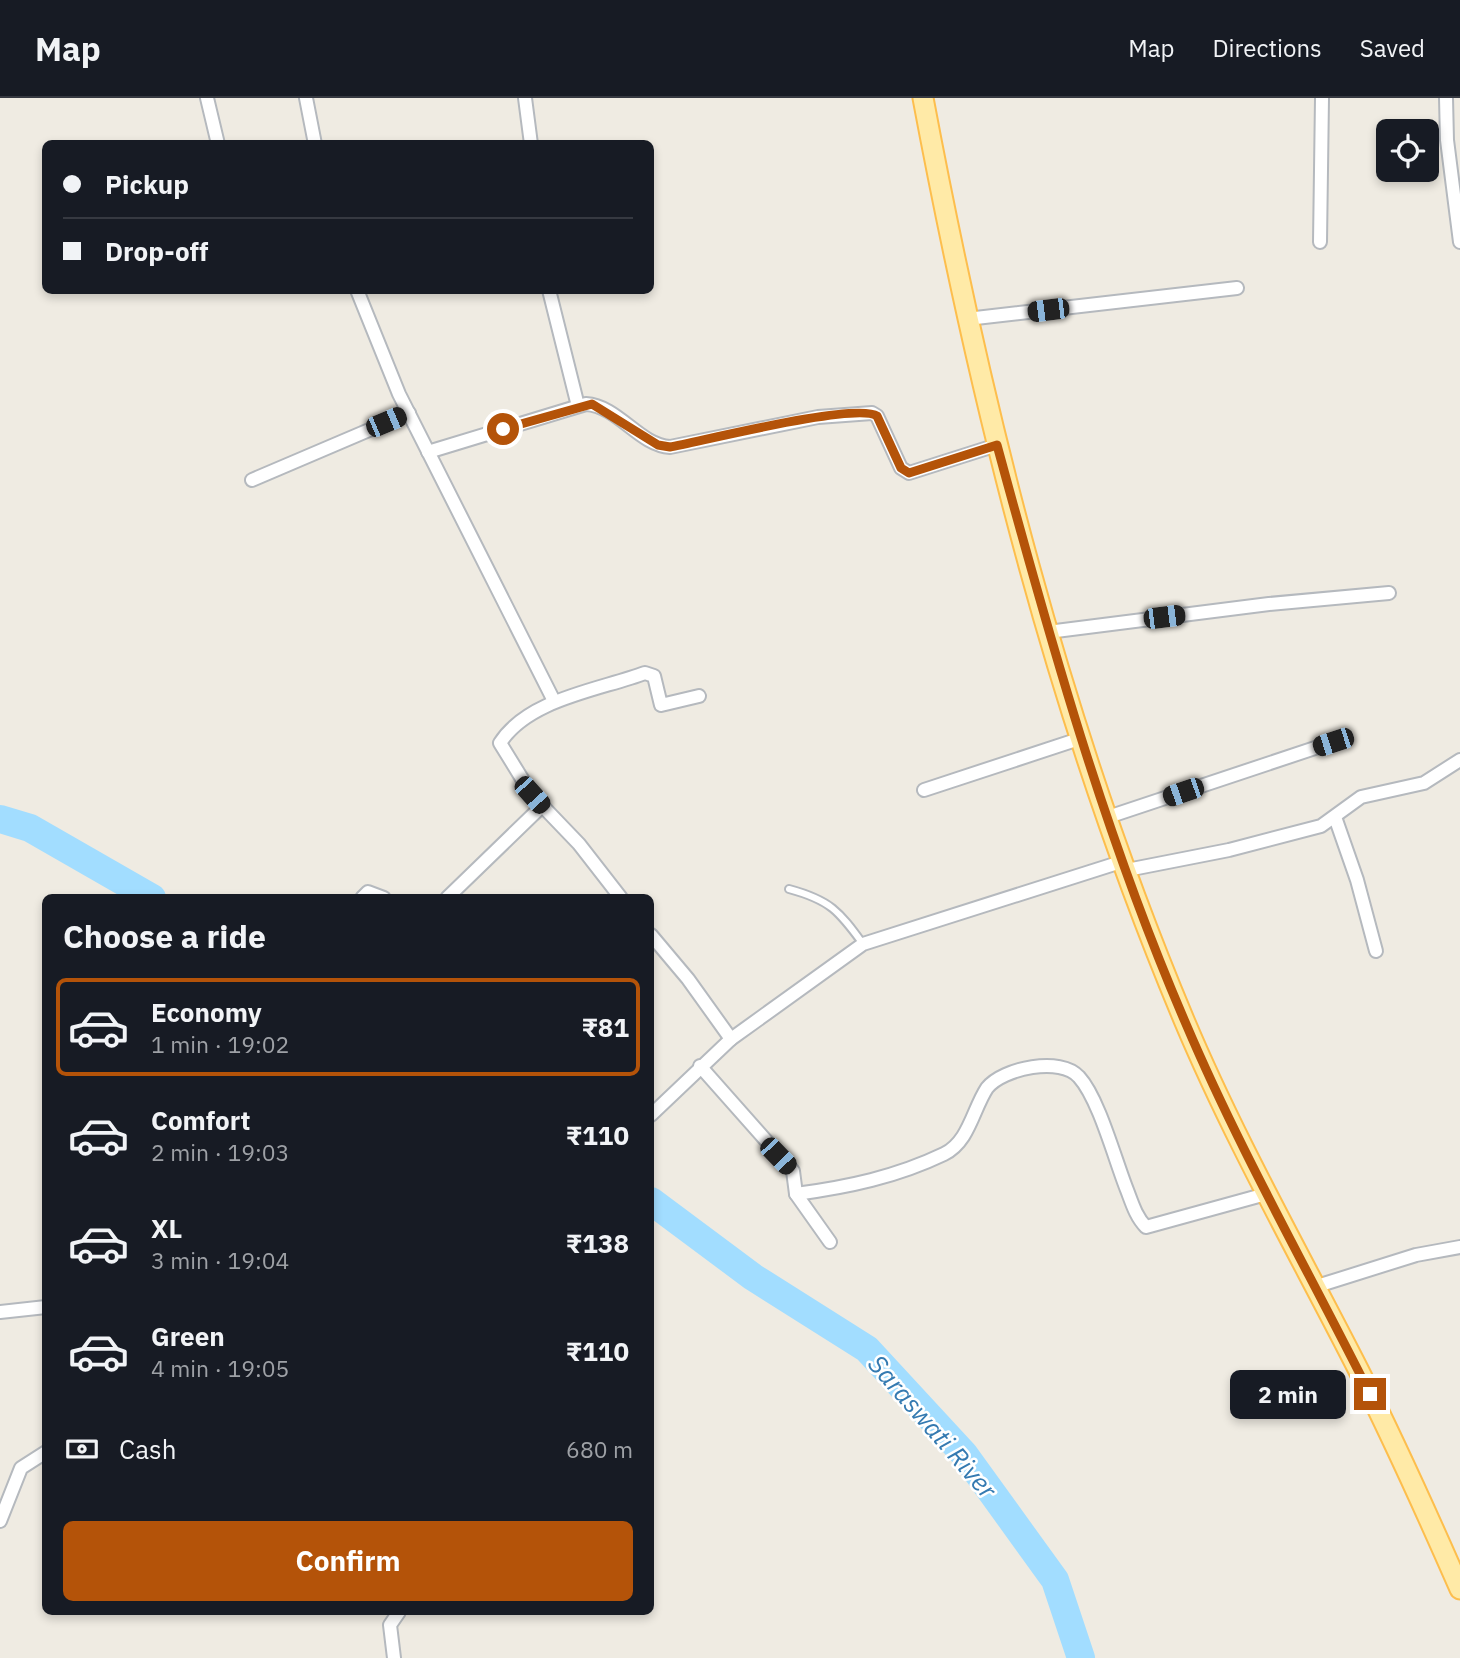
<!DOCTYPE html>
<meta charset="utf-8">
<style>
body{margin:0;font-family:"IBM Plex Sans",sans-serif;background:#20242c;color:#f1f3f6;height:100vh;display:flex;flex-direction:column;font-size:26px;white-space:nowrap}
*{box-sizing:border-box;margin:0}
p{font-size:23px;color:#9ea1a6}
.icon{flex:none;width:38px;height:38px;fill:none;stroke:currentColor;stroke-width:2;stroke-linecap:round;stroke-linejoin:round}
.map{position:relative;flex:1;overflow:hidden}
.panel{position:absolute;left:42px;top:796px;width:612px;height:721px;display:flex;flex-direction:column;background:#171b24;border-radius:10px;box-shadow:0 4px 10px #0003}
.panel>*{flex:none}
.banner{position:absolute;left:42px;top:42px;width:612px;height:154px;border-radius:10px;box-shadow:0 4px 10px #0003;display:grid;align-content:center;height:154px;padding:0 21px;background:#171b24}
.tools{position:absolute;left:1376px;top:21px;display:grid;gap:14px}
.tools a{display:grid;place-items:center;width:63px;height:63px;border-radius:10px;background:#171b24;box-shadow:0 4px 10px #0003;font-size:35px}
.end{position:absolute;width:32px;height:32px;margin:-16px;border:9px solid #b45309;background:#fff;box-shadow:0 0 0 4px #fff}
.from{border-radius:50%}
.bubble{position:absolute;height:49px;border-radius:10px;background:#171b24;box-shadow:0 4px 10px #0003;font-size:23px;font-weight:700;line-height:49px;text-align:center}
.car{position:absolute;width:21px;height:42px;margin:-21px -10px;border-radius:9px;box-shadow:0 0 5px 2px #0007;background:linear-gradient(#222 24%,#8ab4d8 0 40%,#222 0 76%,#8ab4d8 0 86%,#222 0)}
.banner b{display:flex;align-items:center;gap:24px;height:66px;font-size:26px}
.banner b+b{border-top:2px solid #363941}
.banner i{width:18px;height:18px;background:#f1f3f6}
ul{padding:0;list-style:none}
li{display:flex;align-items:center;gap:21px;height:98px;margin:0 14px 10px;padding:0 7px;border:4px solid transparent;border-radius:10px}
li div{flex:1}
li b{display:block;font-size:26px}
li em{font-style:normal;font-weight:700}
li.current{border-color:#b45309}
li>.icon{width:63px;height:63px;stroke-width:1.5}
h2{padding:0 21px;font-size:32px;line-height:84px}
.pay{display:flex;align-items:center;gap:18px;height:77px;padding:0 21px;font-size:26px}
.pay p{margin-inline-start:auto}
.action{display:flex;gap:14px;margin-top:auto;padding:14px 21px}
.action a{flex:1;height:80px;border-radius:10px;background:#b45309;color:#fff;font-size:28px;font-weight:700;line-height:80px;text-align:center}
header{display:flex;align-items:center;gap:42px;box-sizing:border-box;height:98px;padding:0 35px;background:#171b24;border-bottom:2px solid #363941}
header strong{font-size:33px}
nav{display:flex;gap:38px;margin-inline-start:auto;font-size:24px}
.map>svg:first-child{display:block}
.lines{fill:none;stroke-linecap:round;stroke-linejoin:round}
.river{stroke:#a2ddff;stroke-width:28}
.service-casing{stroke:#b5b9be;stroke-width:10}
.minor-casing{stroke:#b5b9be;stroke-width:16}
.primary-casing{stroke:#fdbe4d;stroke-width:23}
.service{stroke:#fff;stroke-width:6}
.minor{stroke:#fff;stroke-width:12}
.primary{stroke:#ffeaa7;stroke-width:19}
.route{stroke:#b45309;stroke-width:9}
.labels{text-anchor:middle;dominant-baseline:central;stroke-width:5;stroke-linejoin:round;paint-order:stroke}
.water-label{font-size:26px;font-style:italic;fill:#347ab1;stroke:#fff}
</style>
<header>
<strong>Map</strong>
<nav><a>Map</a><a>Directions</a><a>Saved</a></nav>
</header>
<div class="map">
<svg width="1460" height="1560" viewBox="0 0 1460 1560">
<rect width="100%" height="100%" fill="#efebe2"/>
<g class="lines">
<g class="river">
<polyline points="0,721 30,730 152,800"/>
<polyline points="651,1103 753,1179 867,1251 964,1356 1055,1482 1081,1560"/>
</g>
<g class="service-casing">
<path id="service" d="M 789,791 C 830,802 839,813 863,846"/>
</g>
<g class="minor-casing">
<g id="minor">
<polyline points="207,0 218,46"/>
<polyline points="306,0 315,46"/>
<polyline points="525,0 531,46"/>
<polyline points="1446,0 1447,42 1460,144"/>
<polyline points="1320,144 1322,0"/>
<polyline points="357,192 399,296 554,603"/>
<polyline points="549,192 578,308"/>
<polyline points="967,221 1237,190"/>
<path d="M 428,354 L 586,306 C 618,308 639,347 670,349 L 818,319 L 872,315 L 877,318 L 901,370 L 909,375 L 997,347"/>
<polyline points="252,382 409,315"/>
<polyline points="1048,534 1269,506 1389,495"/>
<polyline points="924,692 1082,640"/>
<polyline points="1108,719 1333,644"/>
<polyline points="1335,719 1357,782 1376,853"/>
<polyline points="1127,772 1229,752 1321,728 1361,699 1424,685 1460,662"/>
<polyline points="362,800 368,794 384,800"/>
<polyline points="447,800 542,708"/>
<path d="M 621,800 L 579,746 L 532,697 L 500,645 C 528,601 599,592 645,575 L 654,578 L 661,607 L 699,598"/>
<polyline points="651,837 688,881 731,941"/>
<polyline points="700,968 793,1073 796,1096 830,1144"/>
<polyline points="651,1017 731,941 863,846 1124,763"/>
<path d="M 796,1096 C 848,1089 896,1079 944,1056 C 969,1044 973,1011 987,990 C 1003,970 1061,958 1079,979 C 1099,1001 1115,1062 1127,1092 C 1132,1105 1136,1119 1146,1129 L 1266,1096"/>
<polyline points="1314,1189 1416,1157 1460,1149"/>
<polyline points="0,1214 46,1209"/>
<polyline points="0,1423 21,1370 46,1354"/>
<polyline points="394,1560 390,1527 399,1514"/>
</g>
</g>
<g class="primary-casing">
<path id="primary" d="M 923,0 C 982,314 1060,627 1184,922 C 1235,1043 1300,1157 1359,1273 C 1395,1345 1428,1418 1460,1491"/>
</g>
<use href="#service" class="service"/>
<use href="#minor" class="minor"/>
<use href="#primary" class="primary"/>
</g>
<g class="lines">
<path class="route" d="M 503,331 L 592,306 L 658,347 L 670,349 C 703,343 856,304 877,318 L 901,370 L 909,375 L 997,347 C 1050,542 1105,739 1186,926 C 1240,1053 1308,1172 1370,1296"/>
</g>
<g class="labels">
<g class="water-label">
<text transform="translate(933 1328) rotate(49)">Saraswati River</text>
</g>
</g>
</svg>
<div class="tools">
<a><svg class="icon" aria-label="locate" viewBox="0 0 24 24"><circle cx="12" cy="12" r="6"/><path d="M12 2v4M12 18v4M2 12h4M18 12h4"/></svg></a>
</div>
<i class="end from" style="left:503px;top:331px"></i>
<i class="end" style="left:1370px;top:1296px"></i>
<div class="bubble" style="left:1230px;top:1272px;width:116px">2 min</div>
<i class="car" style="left:1048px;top:212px;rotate:263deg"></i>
<i class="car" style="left:386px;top:324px;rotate:67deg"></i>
<i class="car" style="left:1164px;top:519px;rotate:83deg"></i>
<i class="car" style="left:1333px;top:644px;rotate:252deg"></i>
<i class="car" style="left:1183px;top:694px;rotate:251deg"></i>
<i class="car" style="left:532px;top:697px;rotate:138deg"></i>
<i class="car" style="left:778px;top:1058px;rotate:136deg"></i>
<div class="banner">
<b><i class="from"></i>Pickup</b>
<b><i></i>Drop-off</b>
</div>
<section class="panel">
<h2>Choose a ride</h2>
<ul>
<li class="current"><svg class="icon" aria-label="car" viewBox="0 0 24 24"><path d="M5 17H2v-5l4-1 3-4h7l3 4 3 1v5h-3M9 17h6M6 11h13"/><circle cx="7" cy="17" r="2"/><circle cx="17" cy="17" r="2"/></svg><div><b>Economy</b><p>1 min · 19:02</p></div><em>₹81</em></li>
<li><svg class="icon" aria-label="car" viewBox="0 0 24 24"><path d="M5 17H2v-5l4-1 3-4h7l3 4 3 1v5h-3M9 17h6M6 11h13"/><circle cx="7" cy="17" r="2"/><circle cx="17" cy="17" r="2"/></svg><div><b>Comfort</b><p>2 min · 19:03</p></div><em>₹110</em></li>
<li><svg class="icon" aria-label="car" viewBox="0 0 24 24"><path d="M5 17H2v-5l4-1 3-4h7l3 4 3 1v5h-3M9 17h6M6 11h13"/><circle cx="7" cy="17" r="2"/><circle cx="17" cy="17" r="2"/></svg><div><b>XL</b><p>3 min · 19:04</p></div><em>₹138</em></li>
<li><svg class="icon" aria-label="car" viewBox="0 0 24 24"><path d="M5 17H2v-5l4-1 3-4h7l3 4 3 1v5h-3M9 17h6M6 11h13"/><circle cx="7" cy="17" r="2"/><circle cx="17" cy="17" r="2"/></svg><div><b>Green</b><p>4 min · 19:05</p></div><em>₹110</em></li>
</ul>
<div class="pay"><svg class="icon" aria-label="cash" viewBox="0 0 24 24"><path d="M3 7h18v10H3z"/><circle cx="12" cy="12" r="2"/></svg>Cash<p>680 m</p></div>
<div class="action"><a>Confirm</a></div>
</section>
</div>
